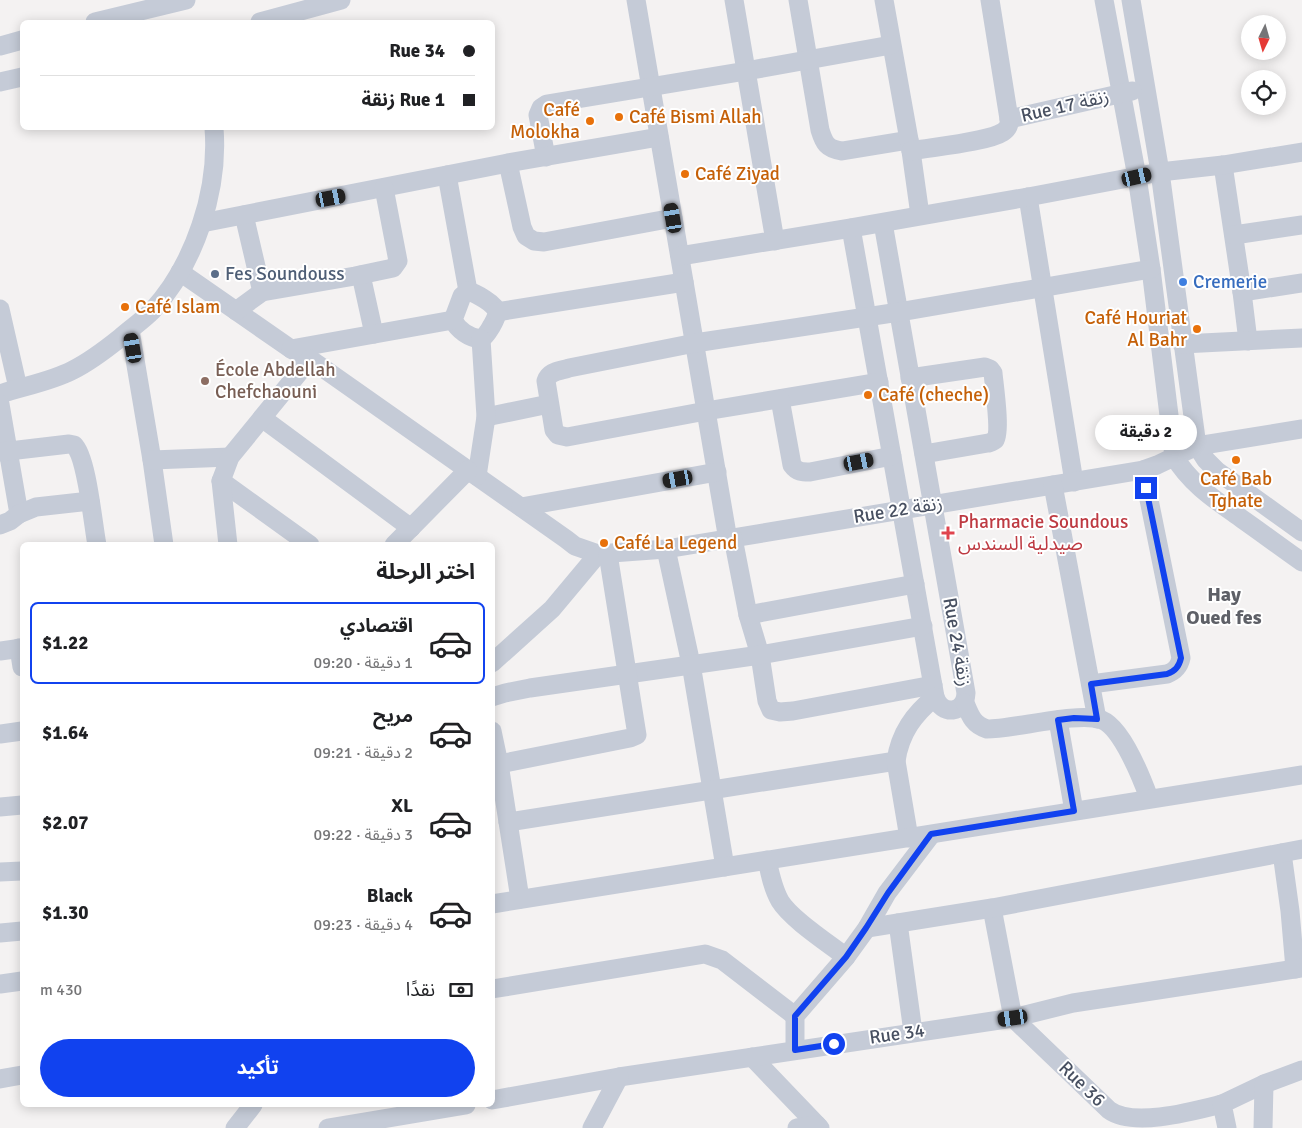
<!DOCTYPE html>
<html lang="ar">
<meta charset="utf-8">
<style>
body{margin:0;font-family:Signika,"Noto Sans Arabic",sans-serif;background:#f2f2f2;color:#202124;direction:rtl;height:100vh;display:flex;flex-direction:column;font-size:19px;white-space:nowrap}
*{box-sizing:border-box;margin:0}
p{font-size:16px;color:#757577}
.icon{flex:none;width:28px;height:28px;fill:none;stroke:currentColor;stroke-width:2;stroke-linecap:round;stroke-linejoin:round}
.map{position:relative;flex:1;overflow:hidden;direction:ltr}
.sheet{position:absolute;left:20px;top:542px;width:475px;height:565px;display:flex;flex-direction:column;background:#fff;border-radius:8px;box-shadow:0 2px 12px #0003;direction:rtl}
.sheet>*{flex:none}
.guide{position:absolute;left:20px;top:20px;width:475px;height:110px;border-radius:8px;box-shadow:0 2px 12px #0003;direction:rtl;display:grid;align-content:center;height:110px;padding:0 20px;background:#fff}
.needle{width:32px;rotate:185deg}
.tools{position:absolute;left:1241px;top:15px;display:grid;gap:10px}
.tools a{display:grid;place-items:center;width:45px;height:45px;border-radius:50%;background:#fff;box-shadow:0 2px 12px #0003;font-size:25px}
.end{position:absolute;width:22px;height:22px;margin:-11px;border:6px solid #1142ef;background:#fff;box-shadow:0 0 0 2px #fff}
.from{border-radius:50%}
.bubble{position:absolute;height:35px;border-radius:18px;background:#fff;box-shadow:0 2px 12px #0003;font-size:16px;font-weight:700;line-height:35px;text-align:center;direction:rtl}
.car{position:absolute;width:15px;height:30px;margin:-15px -8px;border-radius:6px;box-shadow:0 0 4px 1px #0007;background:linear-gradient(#222 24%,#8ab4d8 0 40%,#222 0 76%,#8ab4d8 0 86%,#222 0)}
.guide b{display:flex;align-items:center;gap:18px;height:48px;font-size:19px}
.guide b+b{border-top:1px solid #e0e0e0}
.guide i{width:12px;height:12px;background:#202124}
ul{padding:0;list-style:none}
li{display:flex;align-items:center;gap:15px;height:82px;margin:0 10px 8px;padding:0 10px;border:2px solid transparent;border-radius:8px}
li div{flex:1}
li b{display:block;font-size:19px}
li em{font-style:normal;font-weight:700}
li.active{border-color:#1142ef}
li>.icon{width:45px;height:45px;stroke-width:1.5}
h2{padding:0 20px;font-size:22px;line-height:60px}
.pay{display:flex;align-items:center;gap:12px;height:55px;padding:0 20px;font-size:19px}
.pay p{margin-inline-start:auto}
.action{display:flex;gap:10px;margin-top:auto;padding:10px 20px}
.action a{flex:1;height:58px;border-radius:30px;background:#1142ef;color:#fff;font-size:20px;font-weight:700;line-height:58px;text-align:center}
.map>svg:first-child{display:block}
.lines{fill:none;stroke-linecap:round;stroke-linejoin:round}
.minor{stroke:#c5cbd7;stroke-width:19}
.route{stroke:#1142ef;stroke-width:6}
.food-dot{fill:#e8710a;stroke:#fff;stroke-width:2}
.service-dot{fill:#5c6f8a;stroke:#fff;stroke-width:2}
.shop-dot{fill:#3f7fe0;stroke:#fff;stroke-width:2}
.education-dot{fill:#8d6e63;stroke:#fff;stroke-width:2}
.health-dot{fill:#e0444e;stroke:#fff;stroke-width:2}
.labels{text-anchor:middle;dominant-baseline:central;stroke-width:4;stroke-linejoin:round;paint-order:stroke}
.street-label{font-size:19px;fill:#485061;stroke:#fff}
.food-label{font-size:19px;fill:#c56008;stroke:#fff;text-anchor:start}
.service-label{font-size:19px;fill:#4e5e75;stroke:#fff;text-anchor:start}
.shop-label{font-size:19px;fill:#366cbe;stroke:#fff;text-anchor:start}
.education-label{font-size:19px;fill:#785e54;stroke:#fff;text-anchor:start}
.health-label{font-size:19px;fill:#be3a42;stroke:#fff;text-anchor:start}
.neighbourhood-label{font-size:20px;font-weight:bold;fill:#5e6067;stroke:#fff}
</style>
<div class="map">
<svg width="1302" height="1128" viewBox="0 0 1302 1128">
<rect width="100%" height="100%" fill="#f4f2f2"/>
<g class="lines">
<g class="minor">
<polyline points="636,0 728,540"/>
<polyline points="734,0 775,241"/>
<path d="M 798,0 L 820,130 C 824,143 827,149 842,151 L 909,140"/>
<polyline points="884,0 911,151 920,215"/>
<path d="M 1104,0 L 1137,177 L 1151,269 L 1174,456 C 1190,484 1217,501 1242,519 C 1262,533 1282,548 1302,562"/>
<polyline points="1131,0 1160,172 1197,446 1206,460 1217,471 1302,532"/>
<polyline points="95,22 186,0"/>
<polyline points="260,22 341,0"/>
<polyline points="0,46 22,40"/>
<polyline points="0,82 22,77"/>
<polyline points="1009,119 1132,91"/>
<path d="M 911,151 C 932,147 988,142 1003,132 C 1008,129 1010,124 1009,119 L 990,0"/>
<polyline points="546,157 538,115 541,108 547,104 746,71 891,45"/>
<polyline points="508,163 522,227 526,236 534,241 544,242 673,218"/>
<polyline points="1223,165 1242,292 1248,341"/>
<polyline points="447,175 468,291"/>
<polyline points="1028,197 1074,482"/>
<polyline points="244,215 262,292"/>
<polyline points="202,223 508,163 659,137"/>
<path d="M 851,228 L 935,697 C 942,716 965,714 966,693 L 883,223"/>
<polyline points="1234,235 1302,225"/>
<polyline points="680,256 851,228 1028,197 1160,172 1223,165 1302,152"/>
<polyline points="180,272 291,349 310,359 566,539 575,546 598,554 666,549 1143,470 1157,465 1197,446 1302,429"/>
<polyline points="361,275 374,334"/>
<path d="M 468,291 C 475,293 496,304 497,312 C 497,317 494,322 491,327 C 488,332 486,336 481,339 C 469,338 458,330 453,320 L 462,296 Z"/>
<polyline points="1242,292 1302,283"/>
<polyline points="0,309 18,388"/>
<polyline points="236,311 262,292 355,276 393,268 398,261 384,188"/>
<polyline points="497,312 684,282"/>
<polyline points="130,330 152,460 164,545"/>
<polyline points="1182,344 1302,338"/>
<polyline points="291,349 453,320"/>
<path d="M 910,378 L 985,367 L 990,369 L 993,373 C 994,384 1001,432 995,440 C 993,441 990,443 988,443 L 924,454"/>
<path d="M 879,382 L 706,411 L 567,437 L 558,435 L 554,430 L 546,381 C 549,371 560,371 569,368 L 695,343 L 899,312 L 1151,269"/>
<path d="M 0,394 C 24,386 50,382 73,370 C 89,362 105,350 120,338 C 130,329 142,321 152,311 C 195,264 219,190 214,128"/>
<path d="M 780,399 L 792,465 C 797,472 802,472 810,472 L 892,456"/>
<polyline points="0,404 19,514 10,521 0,525"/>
<polyline points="486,417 549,404"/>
<polyline points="262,418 411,528"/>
<path d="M 0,452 L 69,444 L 74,445 C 87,457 93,525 97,545"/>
<polyline points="152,460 230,457"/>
<polyline points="477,476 486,417 481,339"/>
<polyline points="221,481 310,545"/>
<polyline points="1053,485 1097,719"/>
<polyline points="521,507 717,472"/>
<polyline points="19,514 36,507 90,501"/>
<polyline points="733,538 748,615 760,655 767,701 771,710 780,712 793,711 933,685"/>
<polyline points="228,545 221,481 230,457 310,359"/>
<polyline points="394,545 468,470"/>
<polyline points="666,549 691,664 725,867"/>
<polyline points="748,615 915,584"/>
<polyline points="19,648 22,667"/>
<polyline points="0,651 22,648"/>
<polyline points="492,663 552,609 598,554"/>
<path d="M 1091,684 L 1167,674 C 1175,671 1179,667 1181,658 L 1143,470"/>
<polyline points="492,697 505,693 530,688 760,655 923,626"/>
<path d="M 965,703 C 970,715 973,725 987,729 C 1015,729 1079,711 1102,720 C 1122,728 1142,779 1149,798"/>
<polyline points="1058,720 1074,811"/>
<polyline points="492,731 499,764 520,899"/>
<polyline points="0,734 22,731"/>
<polyline points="499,764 630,738 637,735 608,554"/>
<polyline points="0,807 22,805"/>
<polyline points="508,822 896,761"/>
<path d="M 909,838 L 896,761 C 900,733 914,714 935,697"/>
<polyline points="1282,853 1290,911 1295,969"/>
<path d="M 767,860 C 770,874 773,889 780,901 C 791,919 828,943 846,957"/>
<polyline points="0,872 22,871"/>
<polyline points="492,904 1302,775"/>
<path d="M 992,908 L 1013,1018 L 1109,1110 C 1133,1128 1194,1111 1222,1104"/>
<polyline points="898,923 913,1032"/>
<polyline points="867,928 992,908 1302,849"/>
<polyline points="0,933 22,931"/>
<polyline points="0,984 22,981"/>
<polyline points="492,989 705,954 722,960 795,1016"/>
<polyline points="795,1050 795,1016 846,957 867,928 887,893 931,835"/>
<polyline points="752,1057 820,1128"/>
<polyline points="0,1079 22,1075"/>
<polyline points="492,1100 619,1077 1013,1018 1073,1003 1302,968"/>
<polyline points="235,1128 253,1105"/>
<polyline points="328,1128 466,1105"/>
<polyline points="592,1128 619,1077"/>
<polyline points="797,1128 817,1125"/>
<polyline points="1227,1128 1222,1104 1264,1084 1302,1070"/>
<polyline points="1263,1128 1264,1084"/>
</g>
</g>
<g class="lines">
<path class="route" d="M 834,1044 L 795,1050 L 795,1016 L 846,957 L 866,928 L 888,893 L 931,834 L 1074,811 L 1058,720 L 1074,718 L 1097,719 L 1091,684 L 1167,674 C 1175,671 1179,667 1181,658 L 1146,488"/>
</g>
<g class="food-dot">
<circle cx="619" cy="117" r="5"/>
<circle cx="590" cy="121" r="5"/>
<circle cx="685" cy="174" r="5"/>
<circle cx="125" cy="307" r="5"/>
<circle cx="1197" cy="329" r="5"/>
<circle cx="868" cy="395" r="5"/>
<circle cx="1236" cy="460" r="5"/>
<circle cx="604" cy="543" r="5"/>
</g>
<circle class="service-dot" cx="215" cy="274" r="5"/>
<circle class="shop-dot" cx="1183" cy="282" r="5"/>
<circle class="education-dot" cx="205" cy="381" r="5"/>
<path class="health-dot" d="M945.5 525.5h5v5h5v5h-5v5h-5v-5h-5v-5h5z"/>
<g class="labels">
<g class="street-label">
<text transform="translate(1065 106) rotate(-13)">Rue 17 زنقة</text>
<text transform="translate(898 510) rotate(-9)">Rue 22 زنقة</text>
<text transform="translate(957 642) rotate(80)">Rue 24 زنقة</text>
<text transform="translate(897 1034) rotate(-8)">Rue 34</text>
<text transform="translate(1082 1084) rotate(44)">Rue 36</text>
</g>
<g class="food-label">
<text x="580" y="110" text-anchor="end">Café<tspan x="580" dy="22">Molokha</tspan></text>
<text x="629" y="117">Café Bismi Allah</text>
<text x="695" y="174">Café Ziyad</text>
<text x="135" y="307">Café Islam</text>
<text x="1187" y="318" text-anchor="end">Café Houriat<tspan x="1187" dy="22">Al Bahr</tspan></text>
<text x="878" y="395">Café (cheche)</text>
<text x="1236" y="479" text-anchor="middle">Café Bab<tspan x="1236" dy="22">Tghate</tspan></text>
<text x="614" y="543">Café La Legend</text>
</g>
<g class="service-label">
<text x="225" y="274">Fes Soundouss</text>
</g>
<g class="shop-label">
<text x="1193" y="282">Cremerie</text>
</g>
<g class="education-label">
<text x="215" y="370">École Abdellah<tspan x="215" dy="22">Chefchaouni</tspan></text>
</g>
<g class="health-label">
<text x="958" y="522">Pharmacie Soundous<tspan x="958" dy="22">صيدلية السندس</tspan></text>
</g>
<g class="neighbourhood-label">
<text x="1224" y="594">Hay<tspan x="1224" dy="23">Oued fes</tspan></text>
</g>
</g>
</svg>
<div class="tools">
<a><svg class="needle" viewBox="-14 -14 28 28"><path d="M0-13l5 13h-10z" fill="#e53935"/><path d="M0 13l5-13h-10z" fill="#757577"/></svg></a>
<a><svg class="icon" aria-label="locate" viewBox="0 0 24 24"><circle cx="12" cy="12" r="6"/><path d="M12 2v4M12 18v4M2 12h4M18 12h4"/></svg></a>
</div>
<i class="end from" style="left:834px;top:1044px"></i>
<i class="end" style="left:1146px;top:488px"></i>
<div class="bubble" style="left:1095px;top:415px;width:102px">2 دقيقة</div>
<i class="car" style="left:1137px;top:177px;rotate:77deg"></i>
<i class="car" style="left:331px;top:198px;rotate:79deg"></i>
<i class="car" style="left:673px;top:218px;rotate:350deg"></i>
<i class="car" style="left:133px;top:348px;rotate:350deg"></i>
<i class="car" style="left:859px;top:462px;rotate:79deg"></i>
<i class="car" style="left:678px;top:479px;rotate:260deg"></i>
<i class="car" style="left:1013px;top:1018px;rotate:262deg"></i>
<div class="guide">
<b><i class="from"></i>Rue 34</b>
<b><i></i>Rue 1 زنقة</b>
</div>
<section class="sheet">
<h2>اختر الرحلة</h2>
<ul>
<li class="active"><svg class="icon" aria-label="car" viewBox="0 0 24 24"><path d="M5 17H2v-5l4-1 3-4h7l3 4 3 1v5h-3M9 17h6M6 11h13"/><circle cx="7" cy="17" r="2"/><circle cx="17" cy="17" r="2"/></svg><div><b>اقتصادي</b><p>1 دقيقة · 09:20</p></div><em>$1.22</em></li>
<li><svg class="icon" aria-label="car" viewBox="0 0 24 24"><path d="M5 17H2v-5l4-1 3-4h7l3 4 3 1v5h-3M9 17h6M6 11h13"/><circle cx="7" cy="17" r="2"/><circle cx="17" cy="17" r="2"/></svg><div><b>مريح</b><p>2 دقيقة · 09:21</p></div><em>$1.64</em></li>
<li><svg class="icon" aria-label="car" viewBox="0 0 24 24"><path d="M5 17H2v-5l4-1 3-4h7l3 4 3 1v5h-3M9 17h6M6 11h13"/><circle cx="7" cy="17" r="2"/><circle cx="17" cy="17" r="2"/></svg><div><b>XL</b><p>3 دقيقة · 09:22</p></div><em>$2.07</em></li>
<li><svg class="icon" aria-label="car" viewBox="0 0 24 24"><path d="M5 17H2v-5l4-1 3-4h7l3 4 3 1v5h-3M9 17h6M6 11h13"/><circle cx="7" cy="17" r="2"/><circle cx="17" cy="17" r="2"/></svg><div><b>Black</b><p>4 دقيقة · 09:23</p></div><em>$1.30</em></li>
</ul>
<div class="pay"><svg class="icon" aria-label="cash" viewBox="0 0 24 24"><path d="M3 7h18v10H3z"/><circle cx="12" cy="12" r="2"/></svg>نقدًا<p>430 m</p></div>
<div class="action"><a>تأكيد</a></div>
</section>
</div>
